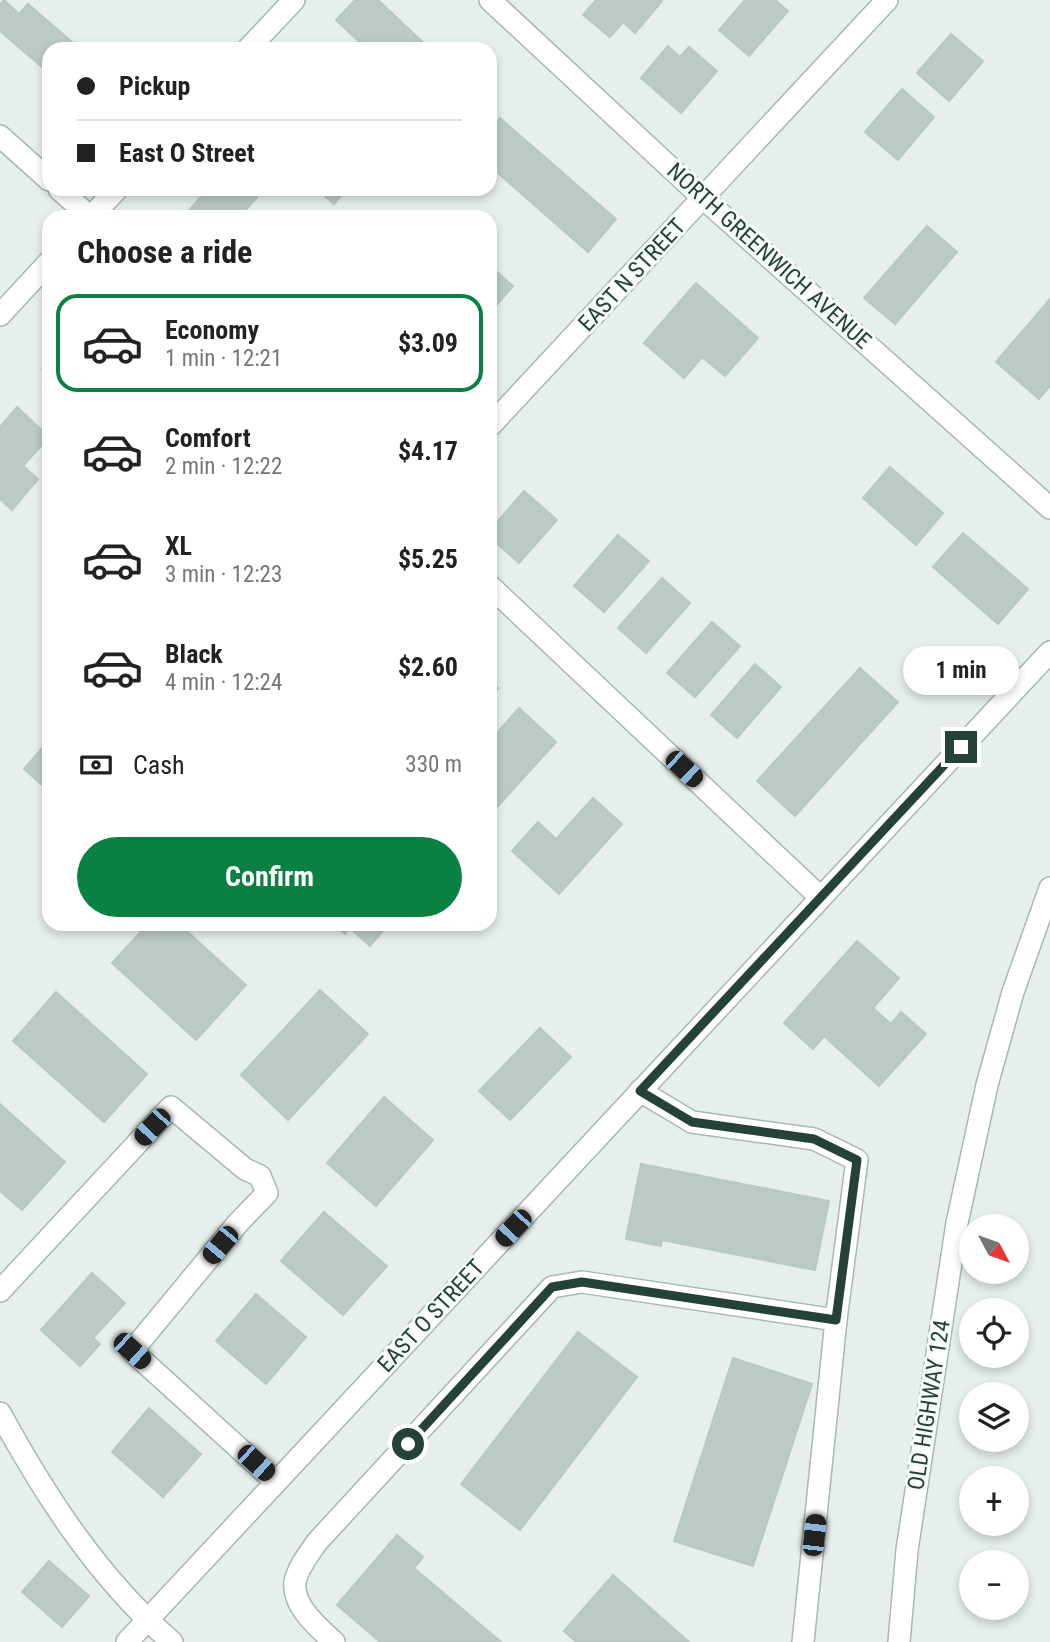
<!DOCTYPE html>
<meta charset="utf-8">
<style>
body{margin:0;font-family:"Roboto Condensed",sans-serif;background:#f2f2f2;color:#222;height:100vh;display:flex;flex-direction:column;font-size:26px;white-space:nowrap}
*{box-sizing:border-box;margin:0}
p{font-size:23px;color:#767676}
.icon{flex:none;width:38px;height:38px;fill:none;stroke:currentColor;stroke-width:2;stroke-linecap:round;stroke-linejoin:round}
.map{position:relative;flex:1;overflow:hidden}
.panel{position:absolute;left:42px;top:210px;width:455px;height:721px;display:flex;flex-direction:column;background:#fff;border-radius:21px;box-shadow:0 4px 10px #0003}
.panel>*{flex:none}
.guide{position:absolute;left:42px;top:42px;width:455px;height:154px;border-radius:21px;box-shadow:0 4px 10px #0003;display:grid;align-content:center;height:154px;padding:0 35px;background:#fff}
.needle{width:46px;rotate:131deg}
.buttons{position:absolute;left:959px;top:1214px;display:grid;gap:14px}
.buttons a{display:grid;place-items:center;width:70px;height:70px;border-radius:50%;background:#fff;box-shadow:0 4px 10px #0003;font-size:35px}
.end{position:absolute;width:32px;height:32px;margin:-16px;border:9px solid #24423a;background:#fff;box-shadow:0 0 0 4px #fff}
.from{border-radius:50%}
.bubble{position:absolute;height:49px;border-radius:24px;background:#fff;box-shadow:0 4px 10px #0003;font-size:23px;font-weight:700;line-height:49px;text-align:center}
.car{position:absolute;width:21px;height:42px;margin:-21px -10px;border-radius:9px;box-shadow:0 0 5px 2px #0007;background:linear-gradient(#222 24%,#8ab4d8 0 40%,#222 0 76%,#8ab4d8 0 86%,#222 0)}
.guide b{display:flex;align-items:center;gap:24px;height:66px;font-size:26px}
.guide b+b{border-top:2px solid #e0e0e0}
.guide i{width:18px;height:18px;background:#222}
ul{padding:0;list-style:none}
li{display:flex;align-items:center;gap:21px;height:98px;margin:0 14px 10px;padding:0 21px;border:4px solid transparent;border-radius:21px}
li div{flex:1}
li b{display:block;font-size:26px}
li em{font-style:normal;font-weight:700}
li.active{border-color:#0b8043}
li>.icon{width:63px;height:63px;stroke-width:1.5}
h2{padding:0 35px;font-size:32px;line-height:84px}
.pay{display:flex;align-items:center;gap:18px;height:77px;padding:0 35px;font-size:26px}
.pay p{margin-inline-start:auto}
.primary-button{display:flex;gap:14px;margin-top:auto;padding:14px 35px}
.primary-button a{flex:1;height:80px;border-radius:42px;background:#0b8043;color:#fff;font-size:28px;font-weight:700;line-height:80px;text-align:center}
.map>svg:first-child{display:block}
.building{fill:#bbcac4;stroke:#b8c9c2;stroke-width:2}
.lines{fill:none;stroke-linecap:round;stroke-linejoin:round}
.minor-casing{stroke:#a8b8b2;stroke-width:24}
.minor{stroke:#fff;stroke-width:21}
.route{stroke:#24423a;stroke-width:9}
.labels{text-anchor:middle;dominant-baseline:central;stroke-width:6;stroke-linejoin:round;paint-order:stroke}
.street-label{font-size:23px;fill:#24423a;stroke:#f7fbf9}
</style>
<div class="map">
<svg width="1050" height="1642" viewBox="0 0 1050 1642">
<rect width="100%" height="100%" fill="#e6efeb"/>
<g class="building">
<polygon points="4,0 19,14 28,4 79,48 49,49 49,73 0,31 0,5"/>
<polygon points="355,0 378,0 430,49 367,49 336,20"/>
<polygon points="596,0 661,0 662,1 635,33 623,22 610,37 583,15"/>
<polygon points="745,0 775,0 788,11 749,56 719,30"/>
<polygon points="951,34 983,61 949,101 917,73"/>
<polygon points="668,46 680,57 689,47 717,71 681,113 641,78"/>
<polygon points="902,89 934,117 898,160 865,132"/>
<polygon points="500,118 616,219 588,252 490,166 490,130"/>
<polygon points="208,189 264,189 240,217 183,217"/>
<polygon points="317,189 347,189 334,204"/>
<polygon points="927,226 957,252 895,324 864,298"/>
<polygon points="490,266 513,286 490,313"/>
<polygon points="696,283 758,338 725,376 702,357 684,378 644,343"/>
<polygon points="1050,299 1050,386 1039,399 996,362"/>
<polygon points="49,360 49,375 42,369"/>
<polygon points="17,407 49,437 23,466 38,479 12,510 0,499 0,427"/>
<polygon points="890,467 943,513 916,545 863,498"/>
<polygon points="524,491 557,520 519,563 490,537 490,530"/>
<polygon points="963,533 1028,589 998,624 933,567"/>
<polygon points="618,535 649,561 604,612 574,586"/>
<polygon points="662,578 690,603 646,653 618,628"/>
<polygon points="712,622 740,646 695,697 667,673"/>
<polygon points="755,664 781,687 737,738 711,715"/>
<polygon points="860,668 898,702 795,816 757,781"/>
<polygon points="490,681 498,688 490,697"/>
<polygon points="519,708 556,742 490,815 490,741"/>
<polygon points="49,740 49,791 24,769"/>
<polygon points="593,798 622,824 559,894 512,851 538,822 556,839"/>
<polygon points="148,924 179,924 246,985 196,1040 112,963"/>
<polygon points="334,924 389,924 370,946 350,928 345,934"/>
<polygon points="857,941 899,978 873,1008 891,1024 901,1012 926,1034 879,1086 824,1036 813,1049 784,1023"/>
<polygon points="320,990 368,1034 288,1120 241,1075"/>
<polygon points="56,992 147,1074 104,1122 13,1041"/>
<polygon points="540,1028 571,1057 510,1120 479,1091"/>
<polygon points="384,1097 433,1140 376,1206 327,1163"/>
<polygon points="0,1104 65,1162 22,1210 0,1191"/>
<polygon points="641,1164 829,1201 815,1270 662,1240 661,1246 626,1239"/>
<polygon points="324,1212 387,1266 343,1315 281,1261"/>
<polygon points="92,1273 125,1303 93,1338 100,1344 80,1366 41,1330"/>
<polygon points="256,1294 306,1337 266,1384 216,1341"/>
<polygon points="578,1332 637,1377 520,1530 461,1484"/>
<polygon points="733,1358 812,1384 753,1566 674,1541"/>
<polygon points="149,1408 201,1454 163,1497 112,1452"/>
<polygon points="397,1535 423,1557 414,1568 501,1642 380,1642 337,1605"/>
<polygon points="49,1561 89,1596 62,1627 22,1592"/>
<polygon points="613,1575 689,1642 576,1642 564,1631"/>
</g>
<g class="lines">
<g class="minor-casing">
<g id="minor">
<polyline points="490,0 703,198 1050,508"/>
<polyline points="248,49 294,0"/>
<polyline points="0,136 49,180"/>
<polyline points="59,189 90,217"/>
<polyline points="91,217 117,189"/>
<polyline points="0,315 49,262"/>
<polyline points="490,426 887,0"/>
<polyline points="490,586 820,897"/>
<polyline points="640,1091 692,1122 814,1139 857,1160 836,1320 803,1642"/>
<polyline points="0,1291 171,1107 245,1169 260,1176 267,1193 238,1223 132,1351 276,1482"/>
<path d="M 0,1413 C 46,1497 99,1579 172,1642"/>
<polyline points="127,1642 1050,652"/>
<path d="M 334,1642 C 319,1628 292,1606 295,1582 C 298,1567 309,1554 317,1542 L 552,1287 L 582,1282 L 836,1320"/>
<polyline points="899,1642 907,1550 957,1223 987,1085 1013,992 1050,888"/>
</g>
</g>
<use href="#minor" class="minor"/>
</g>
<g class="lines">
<polyline class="route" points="408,1444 552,1287 582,1282 836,1320 857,1160 814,1139 692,1122 640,1091 961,747"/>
</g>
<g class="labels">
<g class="street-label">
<text transform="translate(769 256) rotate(42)">NORTH GREENWICH AVENUE</text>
<text transform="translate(632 275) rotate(-47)">EAST N STREET</text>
<text transform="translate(431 1316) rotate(-47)">EAST O STREET</text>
<text transform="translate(929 1405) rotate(-81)">OLD HIGHWAY 124</text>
</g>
</g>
</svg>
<div class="buttons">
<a><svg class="needle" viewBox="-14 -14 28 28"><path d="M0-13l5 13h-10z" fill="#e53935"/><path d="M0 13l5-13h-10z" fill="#767676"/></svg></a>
<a><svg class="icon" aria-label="locate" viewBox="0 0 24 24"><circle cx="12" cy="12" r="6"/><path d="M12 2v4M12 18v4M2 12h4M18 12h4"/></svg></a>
<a><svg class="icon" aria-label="layers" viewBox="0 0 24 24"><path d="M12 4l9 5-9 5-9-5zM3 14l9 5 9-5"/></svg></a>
<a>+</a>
<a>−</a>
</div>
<i class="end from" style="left:408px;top:1444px"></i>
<i class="end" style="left:961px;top:747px"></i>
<div class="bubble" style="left:903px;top:646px;width:116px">1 min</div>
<i class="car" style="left:684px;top:769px;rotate:133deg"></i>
<i class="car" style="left:152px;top:1127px;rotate:223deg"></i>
<i class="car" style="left:513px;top:1228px;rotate:223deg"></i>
<i class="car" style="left:220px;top:1245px;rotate:220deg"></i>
<i class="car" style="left:132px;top:1351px;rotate:132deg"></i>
<i class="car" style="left:256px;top:1463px;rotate:132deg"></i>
<i class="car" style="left:814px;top:1535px;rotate:6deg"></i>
<div class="guide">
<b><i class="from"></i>Pickup</b>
<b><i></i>East O Street</b>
</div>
<section class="panel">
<h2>Choose a ride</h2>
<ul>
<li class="active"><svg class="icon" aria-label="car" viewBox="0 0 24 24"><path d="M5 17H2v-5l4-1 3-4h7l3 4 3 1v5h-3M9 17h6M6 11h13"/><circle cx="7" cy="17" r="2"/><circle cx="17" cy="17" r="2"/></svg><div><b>Economy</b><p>1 min · 12:21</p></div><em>$3.09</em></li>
<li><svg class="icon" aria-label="car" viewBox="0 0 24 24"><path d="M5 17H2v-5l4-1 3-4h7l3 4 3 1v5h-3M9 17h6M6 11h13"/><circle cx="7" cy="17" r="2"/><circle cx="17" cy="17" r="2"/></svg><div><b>Comfort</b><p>2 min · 12:22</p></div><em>$4.17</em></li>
<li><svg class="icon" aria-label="car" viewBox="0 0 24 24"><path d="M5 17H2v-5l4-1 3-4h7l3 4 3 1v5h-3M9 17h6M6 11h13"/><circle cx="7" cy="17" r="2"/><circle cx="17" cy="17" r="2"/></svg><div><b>XL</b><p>3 min · 12:23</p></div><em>$5.25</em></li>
<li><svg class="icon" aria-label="car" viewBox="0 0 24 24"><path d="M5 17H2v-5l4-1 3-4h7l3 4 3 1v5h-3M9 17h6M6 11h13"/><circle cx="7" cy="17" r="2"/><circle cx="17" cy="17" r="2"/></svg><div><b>Black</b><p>4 min · 12:24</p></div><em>$2.60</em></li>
</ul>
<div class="pay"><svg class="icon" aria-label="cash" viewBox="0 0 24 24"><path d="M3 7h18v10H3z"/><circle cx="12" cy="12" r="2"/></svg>Cash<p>330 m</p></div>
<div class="primary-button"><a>Confirm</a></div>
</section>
</div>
